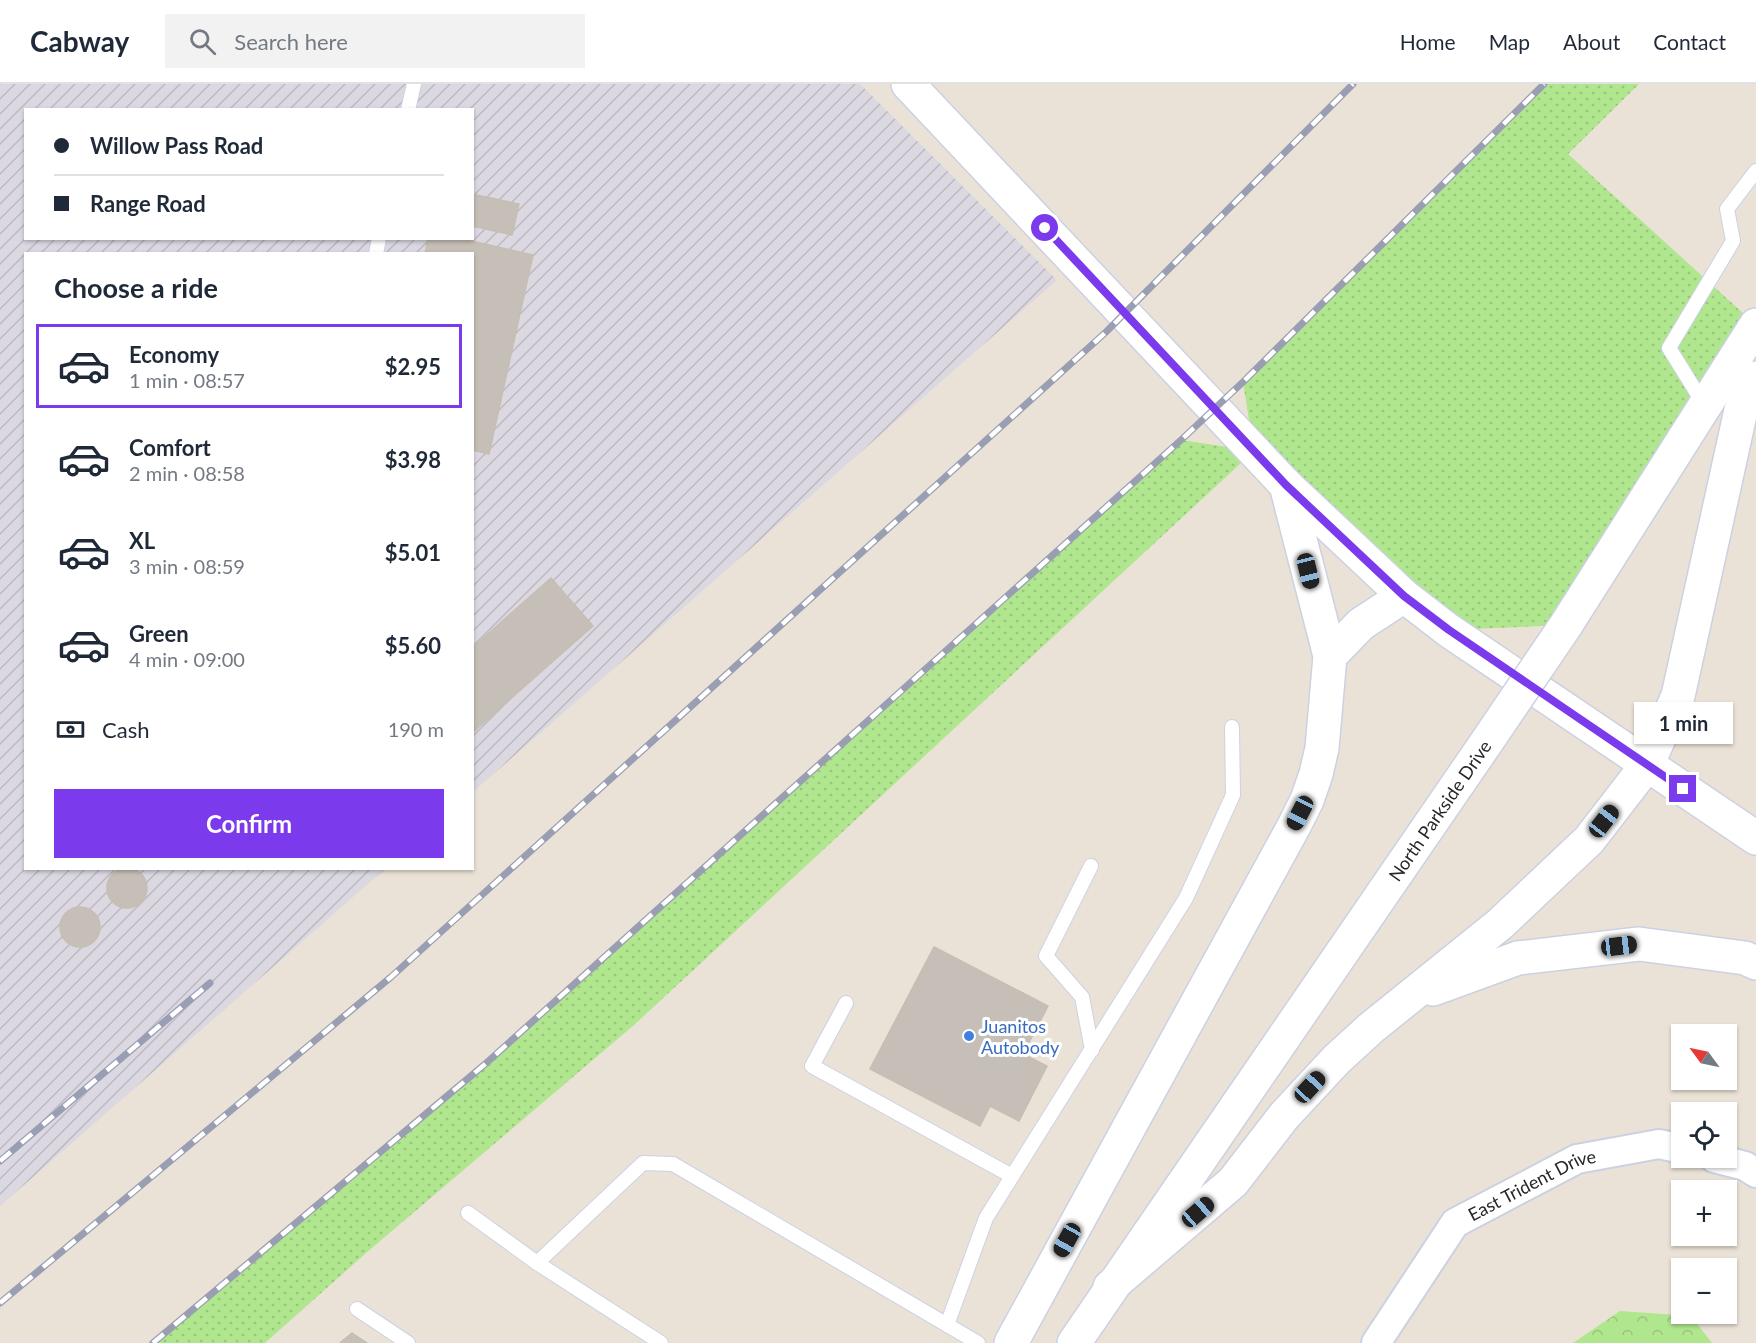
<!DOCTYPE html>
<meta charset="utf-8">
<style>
body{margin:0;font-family:Lato,sans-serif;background:#f2f2f3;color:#1f2937;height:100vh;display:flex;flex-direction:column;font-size:22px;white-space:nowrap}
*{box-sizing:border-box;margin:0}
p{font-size:20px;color:#747a83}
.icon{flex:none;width:33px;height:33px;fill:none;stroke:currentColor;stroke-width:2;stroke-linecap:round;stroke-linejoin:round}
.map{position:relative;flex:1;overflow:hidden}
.panel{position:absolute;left:24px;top:168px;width:450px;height:618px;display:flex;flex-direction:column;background:#fff;border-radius:0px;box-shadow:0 2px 4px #0004}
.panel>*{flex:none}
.banner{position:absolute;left:24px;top:24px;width:450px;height:132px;border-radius:0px;box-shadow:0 2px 4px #0004;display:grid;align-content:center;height:132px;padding:0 30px;background:#fff}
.needle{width:39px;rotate:303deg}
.buttons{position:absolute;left:1671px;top:940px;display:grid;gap:12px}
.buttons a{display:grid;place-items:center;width:66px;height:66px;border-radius:0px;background:#fff;box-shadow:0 2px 4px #0004;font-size:30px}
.end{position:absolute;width:27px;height:27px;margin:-14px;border:8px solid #7c3aed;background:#fff;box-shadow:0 0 0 3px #fff}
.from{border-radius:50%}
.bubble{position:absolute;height:42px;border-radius:0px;background:#fff;box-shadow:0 2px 4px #0004;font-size:20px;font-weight:700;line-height:42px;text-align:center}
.car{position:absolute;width:18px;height:36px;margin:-18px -9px;border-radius:8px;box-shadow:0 0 4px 2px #0007;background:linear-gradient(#222 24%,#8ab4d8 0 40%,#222 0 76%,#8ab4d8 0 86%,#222 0)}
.banner b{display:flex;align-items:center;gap:21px;height:57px;font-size:22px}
.banner b+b{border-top:2px solid #e0e1e3}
.banner i{width:15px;height:15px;background:#1f2937}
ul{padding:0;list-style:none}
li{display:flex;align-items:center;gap:18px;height:84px;margin:0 12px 9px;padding:0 18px;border:3px solid transparent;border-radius:0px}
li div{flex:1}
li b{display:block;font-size:22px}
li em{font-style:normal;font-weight:700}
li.current{border-color:#7c3aed}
li>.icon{width:54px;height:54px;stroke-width:1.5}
h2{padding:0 30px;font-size:27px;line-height:72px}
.pay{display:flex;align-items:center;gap:15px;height:66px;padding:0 30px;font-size:22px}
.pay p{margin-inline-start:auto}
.action{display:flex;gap:12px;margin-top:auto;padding:12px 30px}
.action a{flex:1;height:69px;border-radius:0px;background:#7c3aed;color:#fff;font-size:24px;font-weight:700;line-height:69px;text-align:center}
header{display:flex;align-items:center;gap:36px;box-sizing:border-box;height:84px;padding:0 30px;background:#fff;border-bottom:2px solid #e0e1e3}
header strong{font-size:28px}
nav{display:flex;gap:33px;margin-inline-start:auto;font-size:21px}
.search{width:420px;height:54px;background:#f2f2f3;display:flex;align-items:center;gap:15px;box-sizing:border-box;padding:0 21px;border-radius:0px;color:#747a83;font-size:22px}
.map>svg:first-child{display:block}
.industrial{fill:url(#industrial-furrows);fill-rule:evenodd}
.grass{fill:url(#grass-dots)}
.park{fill:url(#park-crowns)}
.building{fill:#c6bfb7;stroke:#c6beb1;stroke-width:1.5}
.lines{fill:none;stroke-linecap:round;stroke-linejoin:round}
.lane-casing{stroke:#ccd1e2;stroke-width:16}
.street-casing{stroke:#ccd1e2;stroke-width:32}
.secondary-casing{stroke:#ccd1e2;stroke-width:36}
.lane{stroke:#fff;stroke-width:14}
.street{stroke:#fff;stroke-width:28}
.secondary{stroke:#fff;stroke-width:33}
.rail-casing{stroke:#9a9eb3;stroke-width:7}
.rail{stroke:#fff;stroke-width:4.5;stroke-dasharray:14;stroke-linecap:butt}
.secondary-bridge-casing{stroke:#ccd1e2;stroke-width:36;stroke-linecap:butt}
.secondary-bridge{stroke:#fff;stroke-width:33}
.route{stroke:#7c3aed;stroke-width:8}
.shop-dot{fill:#3f7fe0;stroke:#fff;stroke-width:2}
.labels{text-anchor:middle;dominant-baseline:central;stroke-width:6;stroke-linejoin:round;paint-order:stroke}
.street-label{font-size:18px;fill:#272727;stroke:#fff}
.shop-label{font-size:18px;fill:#366cbe;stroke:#fff;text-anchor:start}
</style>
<header>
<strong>Cabway</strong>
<div class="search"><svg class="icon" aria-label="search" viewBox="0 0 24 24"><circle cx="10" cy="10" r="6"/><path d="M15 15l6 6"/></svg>Search here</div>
<nav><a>Home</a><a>Map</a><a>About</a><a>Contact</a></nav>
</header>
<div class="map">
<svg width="1756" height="1259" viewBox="0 0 1756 1259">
<defs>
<pattern id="industrial-furrows" width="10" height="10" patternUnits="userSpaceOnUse" patternTransform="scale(1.5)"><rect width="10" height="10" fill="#dbd8e2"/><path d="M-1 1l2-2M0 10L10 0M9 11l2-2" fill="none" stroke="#bcb9c2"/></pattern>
<pattern id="grass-dots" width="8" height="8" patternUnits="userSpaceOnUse" patternTransform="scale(1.5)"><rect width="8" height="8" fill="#afe68e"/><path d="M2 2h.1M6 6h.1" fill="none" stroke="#97c57a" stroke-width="1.8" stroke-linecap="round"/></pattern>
<pattern id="park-crowns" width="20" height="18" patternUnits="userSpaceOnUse" patternTransform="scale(1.5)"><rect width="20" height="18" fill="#afe68e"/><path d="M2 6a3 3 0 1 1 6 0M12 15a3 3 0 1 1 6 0" fill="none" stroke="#97c57a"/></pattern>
</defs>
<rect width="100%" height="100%" fill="#ebe2d7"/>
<path class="industrial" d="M 0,0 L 860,0 L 1057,196 L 473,708 L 472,170 L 26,170 L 26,784 L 385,785 L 0,1122 ZM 26,26 L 472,26 L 472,154 L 26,154 Z"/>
<polygon class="grass" points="1544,0 1639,0 1568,70 1756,241 1566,541 1448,546 1254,367 634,941 366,1169 265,1259 153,1259 484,981 1181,356 1254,367 1243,298"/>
<polygon class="park" points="1620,1227 1691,1232 1712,1259 1573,1259"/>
<g class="building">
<polygon points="472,110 519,120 512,151 472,142"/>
<polygon points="428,154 458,154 533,171 489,370 472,366 472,170 425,170"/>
<polygon points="551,494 593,542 473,648 472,564"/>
<circle cx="127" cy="804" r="20"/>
<circle cx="80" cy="843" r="20"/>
<polygon points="934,863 1048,922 1023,970 1047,982 1019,1037 990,1022 980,1042 870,985"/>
<polygon points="352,1249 367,1259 340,1259"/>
</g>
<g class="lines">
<g class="lane-casing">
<g id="lane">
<polyline points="408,26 414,0"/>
<polyline points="376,170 379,154"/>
<polyline points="1705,322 1669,264 1733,157 1727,125 1756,87"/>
<polyline points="1091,782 1046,872 1082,913 1092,966"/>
<polyline points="846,919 812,982 1012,1092"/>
<polyline points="468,1129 537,1179 661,1259"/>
<polyline points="537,1179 643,1079 673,1080 978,1259"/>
<polyline points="357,1225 408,1259"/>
<polyline points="947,1241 986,1134 1186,814 1233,711 1232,643"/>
</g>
</g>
<g class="street-casing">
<g id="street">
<polyline points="1714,1074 1745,1082 1756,1089"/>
<path id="s1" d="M 1376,1259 L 1455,1139 L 1577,1075 L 1659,1060 L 1682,1065"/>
</g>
</g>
<g class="secondary-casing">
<g id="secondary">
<polyline points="908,0 1286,401 1404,512 1448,546 1756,754"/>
<polyline points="1566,541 1756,241"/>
<polyline points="1330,572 1361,540 1404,512"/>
<polyline points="1433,905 1518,874 1639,860 1745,874 1756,879"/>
<polyline points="1110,1203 1233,1098 1284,1032 1337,975 1371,944 1500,840 1589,756 1647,681 1678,612 1741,326 1756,294"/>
<polyline points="1011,1259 1294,742 1307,716 1316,690 1322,664 1330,572 1286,401"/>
<path id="s2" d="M 1074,1259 L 1488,656"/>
</g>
</g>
<use href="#lane" class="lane"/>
<use href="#street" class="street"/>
<use href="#secondary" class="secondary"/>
<g class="rail-casing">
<g id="rail">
<polyline points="0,1077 210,899"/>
<polyline points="0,1219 391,893 1106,248 1353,0"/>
<polyline points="153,1259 484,981 1181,356 1243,298 1544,0"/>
</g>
</g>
<use href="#rail" class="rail"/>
<g class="secondary-bridge-casing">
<polyline id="secondary-bridge" points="1488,656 1566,541"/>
</g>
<use href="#secondary-bridge" class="secondary-bridge"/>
</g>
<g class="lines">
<polyline class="route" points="1045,144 1286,401 1404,512 1449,546 1683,705"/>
</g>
<circle class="shop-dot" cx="969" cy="952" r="6"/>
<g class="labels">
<g class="street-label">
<text stroke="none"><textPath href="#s2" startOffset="646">North Parkside Drive</textPath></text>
<text stroke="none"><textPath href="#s1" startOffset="230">East Trident Drive</textPath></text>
</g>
<g class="shop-label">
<text x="981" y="942">Juanitos<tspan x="981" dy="21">Autobody</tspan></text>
</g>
</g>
</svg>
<div class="buttons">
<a><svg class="needle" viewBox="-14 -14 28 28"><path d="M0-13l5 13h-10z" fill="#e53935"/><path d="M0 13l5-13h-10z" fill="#747a83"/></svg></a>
<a><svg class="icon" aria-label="locate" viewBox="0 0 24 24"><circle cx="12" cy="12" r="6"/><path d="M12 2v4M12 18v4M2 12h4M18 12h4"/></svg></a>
<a>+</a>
<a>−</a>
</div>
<i class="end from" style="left:1045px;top:144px"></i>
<i class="end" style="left:1683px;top:705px"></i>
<div class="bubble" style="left:1634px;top:618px;width:99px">1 min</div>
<i class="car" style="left:1308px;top:487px;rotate:166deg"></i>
<i class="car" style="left:1300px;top:729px;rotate:207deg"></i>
<i class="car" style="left:1604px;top:737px;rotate:38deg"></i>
<i class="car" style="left:1619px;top:862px;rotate:83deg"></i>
<i class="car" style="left:1310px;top:1003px;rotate:43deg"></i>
<i class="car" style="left:1198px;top:1128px;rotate:49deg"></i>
<i class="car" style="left:1067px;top:1156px;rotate:209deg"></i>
<div class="banner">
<b><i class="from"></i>Willow Pass Road</b>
<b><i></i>Range Road</b>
</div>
<section class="panel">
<h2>Choose a ride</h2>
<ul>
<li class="current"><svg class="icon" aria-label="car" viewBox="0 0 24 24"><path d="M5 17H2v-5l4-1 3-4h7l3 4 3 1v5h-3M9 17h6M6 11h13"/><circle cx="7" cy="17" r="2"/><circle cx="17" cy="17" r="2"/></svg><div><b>Economy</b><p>1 min · 08:57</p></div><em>$2.95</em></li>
<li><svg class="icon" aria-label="car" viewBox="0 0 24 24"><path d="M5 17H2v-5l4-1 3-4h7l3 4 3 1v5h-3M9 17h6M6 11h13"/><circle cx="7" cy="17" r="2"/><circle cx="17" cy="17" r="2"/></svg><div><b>Comfort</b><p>2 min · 08:58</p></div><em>$3.98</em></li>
<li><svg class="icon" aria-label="car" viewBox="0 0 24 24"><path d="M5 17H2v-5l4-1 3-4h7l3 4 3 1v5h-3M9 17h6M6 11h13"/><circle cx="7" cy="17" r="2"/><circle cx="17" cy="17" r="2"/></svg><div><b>XL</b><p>3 min · 08:59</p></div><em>$5.01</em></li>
<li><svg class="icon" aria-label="car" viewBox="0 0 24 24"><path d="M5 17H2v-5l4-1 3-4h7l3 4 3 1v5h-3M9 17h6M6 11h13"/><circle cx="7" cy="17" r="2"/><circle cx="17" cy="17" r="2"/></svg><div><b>Green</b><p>4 min · 09:00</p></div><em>$5.60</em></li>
</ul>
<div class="pay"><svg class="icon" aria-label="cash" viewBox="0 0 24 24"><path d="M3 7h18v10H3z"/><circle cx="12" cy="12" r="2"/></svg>Cash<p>190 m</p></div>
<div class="action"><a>Confirm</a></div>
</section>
</div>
